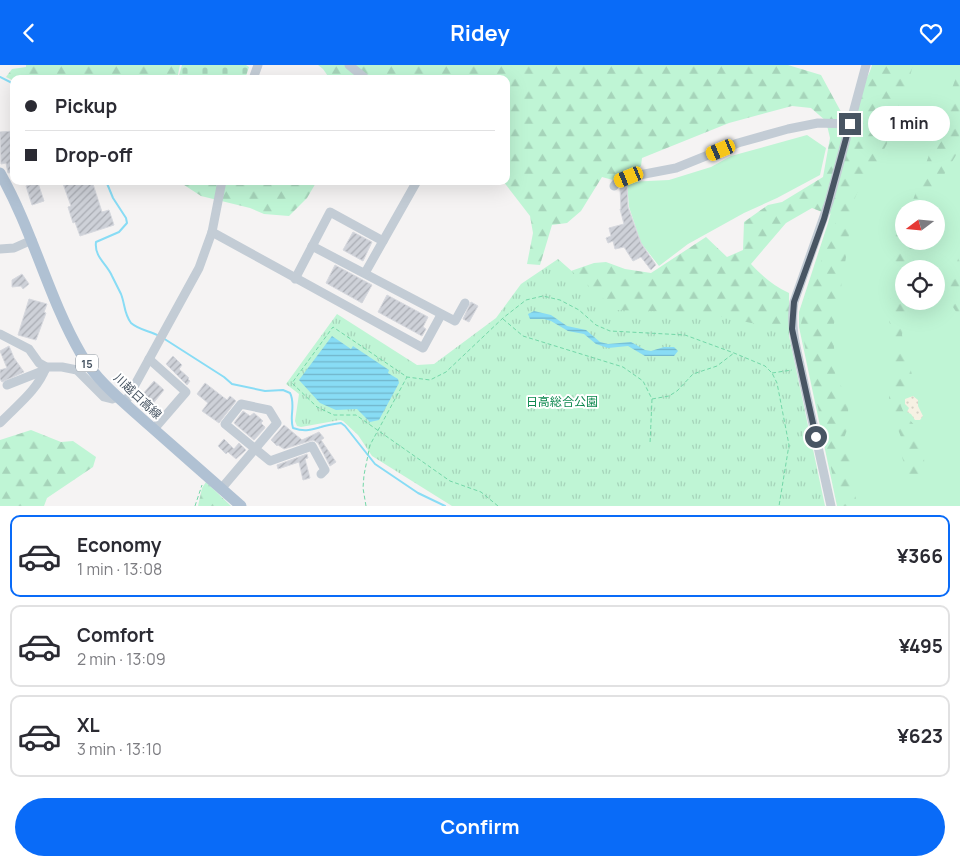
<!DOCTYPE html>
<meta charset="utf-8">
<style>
body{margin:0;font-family:Manrope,"Noto Sans JP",sans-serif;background:#f2f2f3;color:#2b2b33;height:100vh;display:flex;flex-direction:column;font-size:19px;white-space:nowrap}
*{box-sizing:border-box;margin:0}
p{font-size:16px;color:#7c7c81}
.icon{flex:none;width:28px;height:28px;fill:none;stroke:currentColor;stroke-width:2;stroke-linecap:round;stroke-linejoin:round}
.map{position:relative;height:441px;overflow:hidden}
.sheet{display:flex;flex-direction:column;background:#fff;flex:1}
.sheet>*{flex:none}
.banner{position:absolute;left:10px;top:10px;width:500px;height:110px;border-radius:10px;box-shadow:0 5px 20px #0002;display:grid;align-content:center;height:110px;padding:0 15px;background:#fff}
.needle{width:32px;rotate:254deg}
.fabs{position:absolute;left:895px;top:135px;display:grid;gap:10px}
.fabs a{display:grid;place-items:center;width:50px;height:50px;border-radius:50%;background:#fff;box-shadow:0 5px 20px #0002;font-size:25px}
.end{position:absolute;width:22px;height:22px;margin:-11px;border:6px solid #485563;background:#fff;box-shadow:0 0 0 2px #fff}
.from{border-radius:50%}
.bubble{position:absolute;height:35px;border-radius:18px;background:#fff;box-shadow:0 5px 20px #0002;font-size:16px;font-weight:700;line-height:35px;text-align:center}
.car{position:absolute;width:15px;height:30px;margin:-15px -8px;border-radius:6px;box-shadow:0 0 4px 1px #0007;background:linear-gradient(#f5c518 24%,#345 0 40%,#f5c518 0 76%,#345 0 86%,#f5c518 0)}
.banner b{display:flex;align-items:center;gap:18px;height:48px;font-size:19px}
.banner b+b{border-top:1px solid #e1e1e2}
.banner i{width:12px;height:12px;background:#2b2b33}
ul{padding:9px 0 0;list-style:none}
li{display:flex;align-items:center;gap:15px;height:82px;margin:0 10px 8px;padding:0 5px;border:2px solid #e1e1e2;border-radius:10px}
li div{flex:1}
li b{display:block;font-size:19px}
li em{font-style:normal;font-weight:700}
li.on{border-color:#096bf8}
li>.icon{width:45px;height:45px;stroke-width:1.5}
.primary-button{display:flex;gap:10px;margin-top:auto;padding:10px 15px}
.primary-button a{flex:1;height:58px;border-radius:30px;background:#096bf8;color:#fff;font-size:20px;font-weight:700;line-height:58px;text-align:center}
header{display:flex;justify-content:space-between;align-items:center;height:65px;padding:0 15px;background:#096bf8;color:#fff;font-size:22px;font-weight:700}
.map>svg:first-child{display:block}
.grass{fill:#bff5d5;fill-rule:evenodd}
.forest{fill:url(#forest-firs)}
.sand{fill:url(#sand-dots)}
.cemetery{fill:url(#cemetery-stones)}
.park{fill:url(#park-tufts)}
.water{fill:url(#water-rules)}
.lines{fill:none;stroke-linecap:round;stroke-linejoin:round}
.stream{stroke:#88dcf5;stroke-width:2}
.building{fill:url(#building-hatch);stroke:#d6d8de}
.path{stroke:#73d7a8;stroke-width:1;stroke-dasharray:4 2.5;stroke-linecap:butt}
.minor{stroke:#c3ccd5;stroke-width:9}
.major{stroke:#b0c1d3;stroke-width:11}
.route{stroke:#485563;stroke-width:6}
.labels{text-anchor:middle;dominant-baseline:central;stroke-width:4;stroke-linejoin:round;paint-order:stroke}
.shield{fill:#fff;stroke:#7f8892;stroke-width:1}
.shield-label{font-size:11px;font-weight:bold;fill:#485563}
.street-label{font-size:12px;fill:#485563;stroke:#fff}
.park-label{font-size:12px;fill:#0e884f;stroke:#fff}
</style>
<header><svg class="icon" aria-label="back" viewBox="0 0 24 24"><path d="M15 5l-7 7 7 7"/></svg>Ridey<svg class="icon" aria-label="heart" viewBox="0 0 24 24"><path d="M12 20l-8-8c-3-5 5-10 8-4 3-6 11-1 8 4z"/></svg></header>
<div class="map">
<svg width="960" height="441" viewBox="0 0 960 441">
<defs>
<pattern id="forest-firs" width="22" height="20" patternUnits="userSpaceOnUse" patternTransform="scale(1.25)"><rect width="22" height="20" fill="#bff5d5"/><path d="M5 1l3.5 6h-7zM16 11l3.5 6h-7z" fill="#a6d4ba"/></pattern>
<pattern id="sand-dots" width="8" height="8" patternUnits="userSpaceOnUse" patternTransform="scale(1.25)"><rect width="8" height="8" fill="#f6f1e3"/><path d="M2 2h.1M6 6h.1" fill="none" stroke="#d4d1c5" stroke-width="1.8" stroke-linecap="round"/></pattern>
<pattern id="cemetery-stones" width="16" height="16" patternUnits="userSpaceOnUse" patternTransform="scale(1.25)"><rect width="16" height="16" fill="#bff5d5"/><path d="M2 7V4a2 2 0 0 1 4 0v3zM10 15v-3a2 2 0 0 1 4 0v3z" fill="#a6d4ba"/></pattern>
<pattern id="park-tufts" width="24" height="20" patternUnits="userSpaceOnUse" patternTransform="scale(1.25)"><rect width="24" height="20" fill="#bff5d5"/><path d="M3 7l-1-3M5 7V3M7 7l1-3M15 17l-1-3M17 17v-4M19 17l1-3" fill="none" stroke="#a6d4ba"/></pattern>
<pattern id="water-rules" width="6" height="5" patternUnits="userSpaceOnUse" patternTransform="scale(1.25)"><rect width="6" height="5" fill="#88dcf5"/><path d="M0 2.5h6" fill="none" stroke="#71b5ca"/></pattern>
<pattern id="building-hatch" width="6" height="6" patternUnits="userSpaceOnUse" patternTransform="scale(1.25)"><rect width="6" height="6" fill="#ced1d8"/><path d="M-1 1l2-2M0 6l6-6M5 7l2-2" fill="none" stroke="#a9acb3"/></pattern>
</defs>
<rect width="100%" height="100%" fill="#f5f3f3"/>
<g class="grass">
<path d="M 872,0 L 960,0 L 960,441 L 837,441 L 799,262 L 799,247 L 828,158 ZM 904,144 L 936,144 L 936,176 L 904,176 ZM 904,204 L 936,204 L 936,236 L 904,236 Z"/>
<polygon points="807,70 826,83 820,110 777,133 744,148 688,179 659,201 641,178 629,142 627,117 669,115 711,102 731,91"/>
</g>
<g class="forest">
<polygon points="26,0 180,0 177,14 14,14 14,16 6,12 12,4 26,2"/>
<path d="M 318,0 L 788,0 L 821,10 L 846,56 L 873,0 L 913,0 L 906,26 L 900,34 L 893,67 L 876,100 L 871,106 L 862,111 L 859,124 L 854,135 L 854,159 L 844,183 L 846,192 L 839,235 L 840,250 L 835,254 L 831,271 L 834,281 L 835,308 L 841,321 L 849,332 L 847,365 L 844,373 L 852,393 L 848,405 L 852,419 L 853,426 L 856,433 L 854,441 L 840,441 L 838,436 L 805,282 L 801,259 L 804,246 L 823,191 L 832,172 L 838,148 L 827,149 L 812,143 L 786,158 L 751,199 C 763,212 774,221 789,228 L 789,291 L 656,441 L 565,208 L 594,198 L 606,197 L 625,204 L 651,208 L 706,172 L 727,192 L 743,185 L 744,157 L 768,140 L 782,137 L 823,112 L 830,73 L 826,56 L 811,43 L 792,41 L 729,58 L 642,93 L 641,101 L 613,115 L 602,112 L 581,146 L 567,158 L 552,160 L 540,200 L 527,199 L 533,168 L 530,151 L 503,116 L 506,116 L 506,14 L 330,14 L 323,4 Z"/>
<path d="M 960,5 L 960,67 L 958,87 L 939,118 L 929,144 L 906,144 L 912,138 L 929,90 L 935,81 L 941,77 C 945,67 943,59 945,50 C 949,34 952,19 960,5 Z"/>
<polygon points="178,116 317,116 307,133 289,151 264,149 250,143 201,131"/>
<path d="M 904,147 L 904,176 L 917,176 L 913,204 L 904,204 L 904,236 L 911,236 L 905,251 L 902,270 L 912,310 L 911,322 C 891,339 905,349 918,364 L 915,372 C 923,382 925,391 924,403 L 913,415 L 908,411 L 902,392 L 901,372 L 895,357 L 894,347 L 889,338 L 889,327 L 894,306 L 892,265 L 889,256 L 892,247 L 890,238 L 894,212 L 891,190 L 897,163 Z"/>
<path d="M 960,187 L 960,250 L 959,250 C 940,231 955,208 960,187 Z"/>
<polygon points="31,365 61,377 73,376 96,392 93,402 47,433 44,441 0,441 0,375"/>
<polygon points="206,417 231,441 198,441 202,423"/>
</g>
<polygon class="sand" points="913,331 918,335 918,341 923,351 920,355 915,355 911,349 907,347 909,343 905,339 905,334"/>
<polygon class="cemetery" points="182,0 246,0 249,2 245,14 178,14"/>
<polygon class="park" points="558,194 616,245 705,248 788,266 825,441 452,441 372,391 358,370 343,356 340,355 301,362 297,361 295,356 299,329 286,319 337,249 417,300 434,299 496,253 521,219"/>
<g class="water">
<polygon points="534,246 551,250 567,261 586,265 600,277 608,279 631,277 645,285 651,286 664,282 674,282 678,286 674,291 645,291 628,281 608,283 596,279 584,269 568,266 551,256 544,254 530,254 528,249"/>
<polygon points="332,271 351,284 353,281 389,305 388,308 398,314 399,318 379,355 370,357 357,344 336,345 320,338 299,315"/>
</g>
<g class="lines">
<g class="stream">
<polyline points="0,12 14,19"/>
<path d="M 106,116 L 113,133 L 126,153 L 127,158 L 119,167 L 96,177 C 94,192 107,199 112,211 C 115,217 118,223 121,229 C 125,239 124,249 131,258 C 139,265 150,266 159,271"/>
<path d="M 163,273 L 224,312 L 232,319 L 265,326 L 283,325 L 290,328 C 296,339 289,352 293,363 C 305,367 310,365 321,362 C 327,360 334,359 341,358 L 345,361 L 375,399 L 418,428 L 445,441"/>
</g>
</g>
<g class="building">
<polygon points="14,66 14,107 8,108 6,98 1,99 0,67"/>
<polygon points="62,116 92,116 102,147 109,145 114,160 80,171 75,157 73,158 68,142 71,141"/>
<polygon points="38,118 44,136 32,140 26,121"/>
<polygon points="627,121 628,142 641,178 656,200 651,205 641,192 633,196 624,182 615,184 613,176 608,178 606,173 611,171 609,163 624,159 620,144 621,144 620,123"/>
<polygon points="353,167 372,177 363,196 343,185"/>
<polygon points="335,200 372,220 362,238 326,218"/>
<polygon points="22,209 29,219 23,224 21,221 12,222 12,215"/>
<polygon points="387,230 428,252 423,262 426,264 422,271 378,247"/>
<polygon points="29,234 47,239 44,247 46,248 36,275 18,270"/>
<polygon points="471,237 478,241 469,257 463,254"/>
<polygon points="9,281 14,293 24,307 2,317 0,314 0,305 7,303 0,286"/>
<polygon points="173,291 182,300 179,304 189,313 188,314 190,316 187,320 166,299"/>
<polygon points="154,316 164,325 147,346 144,346 136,337"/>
<polygon points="205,318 227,335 230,331 236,336 219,358 202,346 208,338 197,329"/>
<polygon points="243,346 250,351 254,348 263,356 261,358 265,362 264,364 254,375 234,358"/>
<polygon points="284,360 302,375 319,367 324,373 321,375 336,397 330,401 318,378 313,375 284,384 278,380 277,381 271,375"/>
<polygon points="224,374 234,384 239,378 246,385 236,394 228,387 226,389 218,381"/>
<polygon points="307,389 308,393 305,394 310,413 303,415 299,397 278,404 277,400"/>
</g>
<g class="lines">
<g class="path">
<polyline points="503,254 523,271 623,302 643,316 652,334 650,379"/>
<polyline points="772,308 792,305"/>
<polyline points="652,334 669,331 677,326 693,309 717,301 734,288"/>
<polyline points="195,441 202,420"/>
<polyline points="366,441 363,423 364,410 370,380 407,312"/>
<polyline points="498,441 481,427 450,416 356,350 334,350 317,342 292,318 333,262 407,312 430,315 446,307 503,253 526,235 543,231 560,235 579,245 596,260 610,266 685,270 734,288 765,301 772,308 777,318 789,380 779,441"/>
</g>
<g class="minor">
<polyline points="349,0 366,14"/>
<polyline points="253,14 258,0"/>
<polyline points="614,121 617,117 629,112 676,103 738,78 788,64 818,58 850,59"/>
<polyline points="212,167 423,283 441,250"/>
<polyline points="312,181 455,256 465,238"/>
<polyline points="0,184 14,183 32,175"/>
<polyline points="365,208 417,116"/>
<polyline points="295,214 330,147 383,176"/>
<polyline points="0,269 29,284 39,298 46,302 62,302 77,305 104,332 112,334 117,332"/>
<polyline points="149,294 186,327 154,364"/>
<polyline points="7,320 45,305"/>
<polyline points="125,338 199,203 212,167 222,116"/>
<path d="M 0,358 C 16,341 38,325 46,302"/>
<polyline points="221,424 277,358 269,345 241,339 225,359 270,396 312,381 325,405 321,409"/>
<path d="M 831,441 L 797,286 C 793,269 791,254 794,237 L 829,137 L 866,0"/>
</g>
<path class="major" d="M 0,108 C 33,166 48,232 81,289 C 98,318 125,338 149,360 C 180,387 210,414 241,441"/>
</g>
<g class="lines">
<polyline class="route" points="816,372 792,264 794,237 824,154 850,59"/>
</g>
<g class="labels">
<rect class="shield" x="76" y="289.5" width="22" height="17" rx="4"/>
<g class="shield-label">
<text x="87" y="298">15</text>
</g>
<g class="street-label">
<text transform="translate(138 331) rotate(43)">川越日高線</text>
</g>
<g class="park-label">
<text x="562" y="336">日高総合公園</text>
</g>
</g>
</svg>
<div class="fabs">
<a><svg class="needle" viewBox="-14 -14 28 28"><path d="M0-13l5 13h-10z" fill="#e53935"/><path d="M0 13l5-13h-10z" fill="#7c7c81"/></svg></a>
<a><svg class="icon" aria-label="locate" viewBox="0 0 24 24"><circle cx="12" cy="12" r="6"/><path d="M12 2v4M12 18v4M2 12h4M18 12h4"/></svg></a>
</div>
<i class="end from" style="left:816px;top:372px"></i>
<i class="end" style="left:850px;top:59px"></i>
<div class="bubble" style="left:868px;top:41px;width:82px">1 min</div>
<i class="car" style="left:721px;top:85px;rotate:247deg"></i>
<i class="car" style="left:629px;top:112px;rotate:248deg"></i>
<div class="banner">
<b><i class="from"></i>Pickup</b>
<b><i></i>Drop-off</b>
</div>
</div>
<section class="sheet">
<ul>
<li class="on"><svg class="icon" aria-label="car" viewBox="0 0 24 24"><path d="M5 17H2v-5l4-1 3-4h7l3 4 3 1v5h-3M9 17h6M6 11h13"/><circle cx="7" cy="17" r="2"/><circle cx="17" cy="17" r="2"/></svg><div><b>Economy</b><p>1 min · 13:08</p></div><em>¥366</em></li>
<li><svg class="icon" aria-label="car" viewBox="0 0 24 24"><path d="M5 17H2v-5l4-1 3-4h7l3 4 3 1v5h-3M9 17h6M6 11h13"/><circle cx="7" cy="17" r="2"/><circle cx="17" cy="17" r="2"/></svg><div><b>Comfort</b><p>2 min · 13:09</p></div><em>¥495</em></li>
<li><svg class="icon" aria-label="car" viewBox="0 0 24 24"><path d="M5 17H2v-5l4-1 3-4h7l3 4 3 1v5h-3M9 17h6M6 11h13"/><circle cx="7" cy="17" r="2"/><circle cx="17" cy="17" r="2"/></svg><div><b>XL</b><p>3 min · 13:10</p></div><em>¥623</em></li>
</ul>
<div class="primary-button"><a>Confirm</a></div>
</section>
